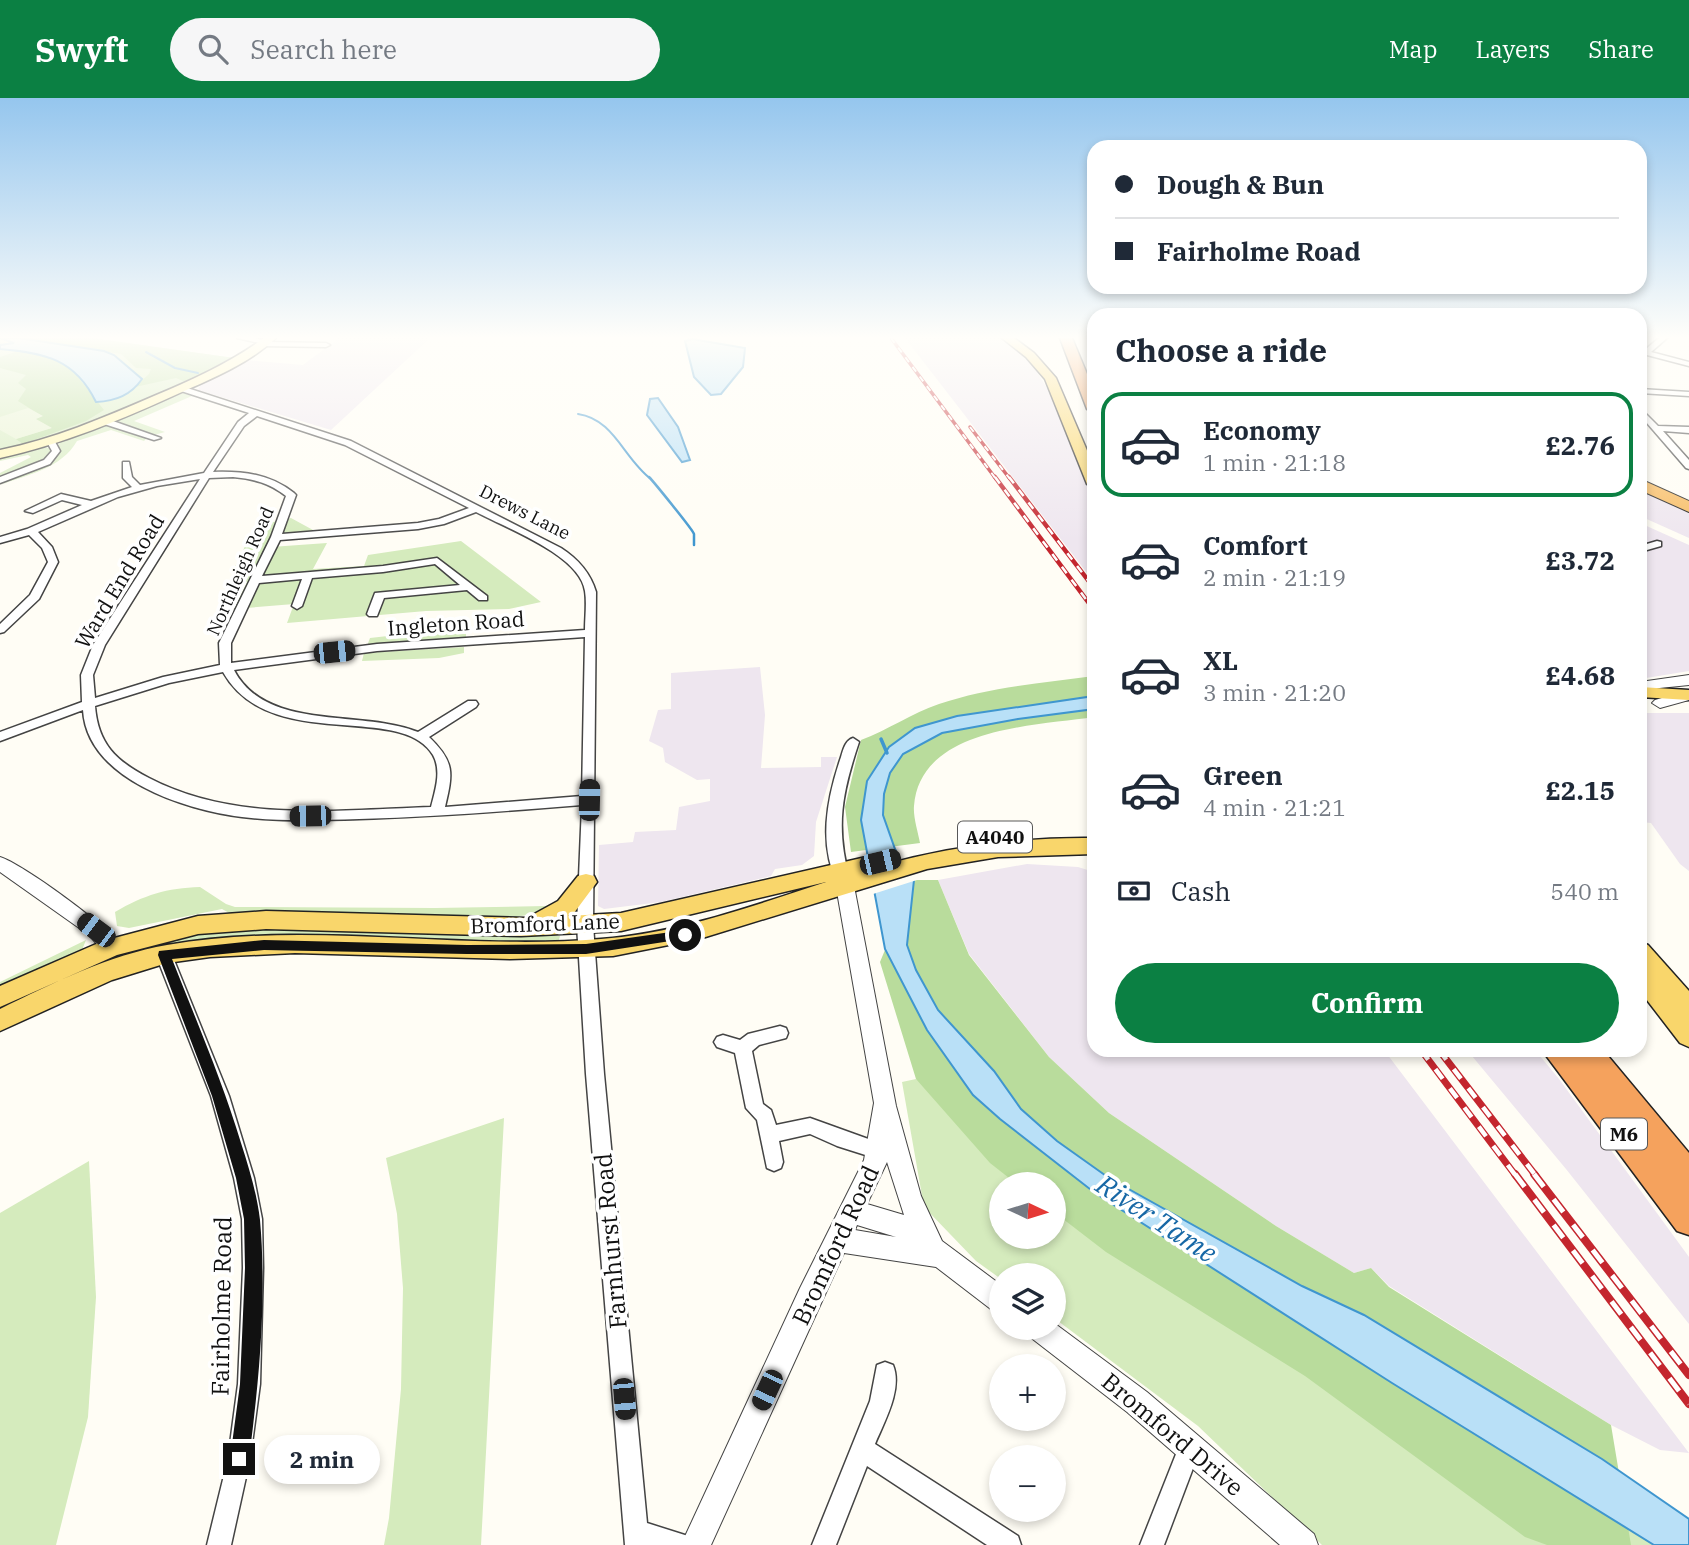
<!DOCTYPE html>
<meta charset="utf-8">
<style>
body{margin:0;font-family:"IBM Plex Serif",serif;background:#f6f6f7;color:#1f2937;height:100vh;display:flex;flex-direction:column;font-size:26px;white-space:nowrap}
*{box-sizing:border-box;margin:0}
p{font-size:23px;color:#747a83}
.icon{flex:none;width:38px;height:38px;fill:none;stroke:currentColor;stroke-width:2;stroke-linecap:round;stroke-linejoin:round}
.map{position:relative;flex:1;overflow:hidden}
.panel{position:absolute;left:1087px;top:210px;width:560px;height:749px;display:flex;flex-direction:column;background:#fff;border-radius:21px;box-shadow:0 4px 10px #0003}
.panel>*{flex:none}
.banner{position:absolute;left:1087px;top:42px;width:560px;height:154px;border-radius:21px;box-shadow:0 4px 10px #0003;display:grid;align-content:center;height:154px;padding:0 28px;background:#fff}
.needle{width:46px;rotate:94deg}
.fabs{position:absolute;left:989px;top:1074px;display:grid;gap:14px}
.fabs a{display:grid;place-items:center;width:77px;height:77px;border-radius:50%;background:#fff;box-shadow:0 4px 10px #0003;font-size:35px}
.end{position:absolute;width:32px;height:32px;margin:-16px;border:9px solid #111;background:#fff;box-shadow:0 0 0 4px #fff}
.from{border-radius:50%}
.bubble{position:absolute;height:49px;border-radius:24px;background:#fff;box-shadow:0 4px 10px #0003;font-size:23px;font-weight:700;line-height:49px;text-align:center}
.car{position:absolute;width:21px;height:42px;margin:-21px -10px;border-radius:9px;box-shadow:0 0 5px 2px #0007;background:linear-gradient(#222 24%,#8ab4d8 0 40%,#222 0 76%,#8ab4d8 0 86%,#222 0)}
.banner b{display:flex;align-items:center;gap:24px;height:66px;font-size:26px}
.banner b+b{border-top:2px solid #e0e1e3}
.banner i{width:18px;height:18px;background:#1f2937}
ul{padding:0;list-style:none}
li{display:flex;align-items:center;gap:21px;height:105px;margin:0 14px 10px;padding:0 14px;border:4px solid transparent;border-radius:21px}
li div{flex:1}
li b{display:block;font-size:26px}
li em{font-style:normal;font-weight:700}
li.current{border-color:#0b8043}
li>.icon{width:63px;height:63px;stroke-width:1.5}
h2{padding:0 28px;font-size:32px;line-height:84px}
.pay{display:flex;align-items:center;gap:18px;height:77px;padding:0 28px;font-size:26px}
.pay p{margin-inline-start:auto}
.primary-button{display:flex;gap:14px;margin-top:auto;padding:14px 28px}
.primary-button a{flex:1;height:80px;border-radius:42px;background:#0b8043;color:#fff;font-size:28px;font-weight:700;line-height:80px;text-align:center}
header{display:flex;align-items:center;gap:42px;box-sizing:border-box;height:98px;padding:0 35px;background:#0b8043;color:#fff}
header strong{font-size:33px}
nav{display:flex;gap:38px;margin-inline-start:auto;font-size:24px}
.search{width:490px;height:63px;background:#f6f6f7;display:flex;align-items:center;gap:18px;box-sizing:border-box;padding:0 24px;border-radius:38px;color:#747a83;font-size:26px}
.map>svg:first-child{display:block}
.industrial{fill:#eee6ef}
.green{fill:#d5ebbd;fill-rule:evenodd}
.forest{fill:#b9dc9c}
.pitch{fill:#e6f2cf}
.water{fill:#b9e0f7;stroke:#3f96cf;stroke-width:2}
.pier{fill:#fffdf5}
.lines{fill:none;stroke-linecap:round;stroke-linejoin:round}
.stream-far2{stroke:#3f96cf;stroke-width:2}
.stream-far1{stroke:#3f96cf;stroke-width:2.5}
.stream{stroke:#3f96cf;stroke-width:3.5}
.minor-casing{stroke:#444;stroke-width:3}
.tertiary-casing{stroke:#444;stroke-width:2}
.secondary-casing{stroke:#333;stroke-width:3}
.primary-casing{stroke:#222;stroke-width:3}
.trunk-casing{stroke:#222;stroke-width:2}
.motorway-casing{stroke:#222;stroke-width:3}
.minor{fill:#fff;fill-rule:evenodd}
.tertiary{fill:#fff;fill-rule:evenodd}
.secondary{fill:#fff6b0;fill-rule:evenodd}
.primary{fill:#f9d66b;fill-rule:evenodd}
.trunk{fill:#f7bc64;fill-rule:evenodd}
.motorway{fill:#f5a25d;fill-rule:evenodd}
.rail-far3-casing{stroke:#c4262e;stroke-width:3.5}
.rail-far2-casing{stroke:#c4262e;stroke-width:4.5}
.rail-far1-casing{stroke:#c4262e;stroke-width:7}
.rail-casing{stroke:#c4262e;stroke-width:8}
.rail-far3{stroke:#fff;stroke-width:2;stroke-dasharray:6;stroke-linecap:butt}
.rail-far2{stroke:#fff;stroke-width:2.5;stroke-dasharray:8;stroke-linecap:butt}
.rail-far1{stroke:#fff;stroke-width:4.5;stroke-dasharray:12;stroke-linecap:butt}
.rail{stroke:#fff;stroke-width:5;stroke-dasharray:16;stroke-linecap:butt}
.route{fill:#111}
.labels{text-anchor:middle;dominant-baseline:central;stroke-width:7;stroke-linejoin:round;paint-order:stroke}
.far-street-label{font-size:18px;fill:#111;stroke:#fff}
.shield{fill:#fff;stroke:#585858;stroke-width:2}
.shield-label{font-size:19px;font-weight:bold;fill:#111}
.street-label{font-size:21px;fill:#111;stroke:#fff}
.near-street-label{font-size:24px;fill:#111;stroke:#fff}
.near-water-label{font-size:28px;font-style:italic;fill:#1768a6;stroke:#fff}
</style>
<header>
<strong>Swyft</strong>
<div class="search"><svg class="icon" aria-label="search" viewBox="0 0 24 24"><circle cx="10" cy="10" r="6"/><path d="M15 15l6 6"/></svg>Search here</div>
<nav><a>Map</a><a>Layers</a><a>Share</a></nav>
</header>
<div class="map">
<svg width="1689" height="1447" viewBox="0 0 1689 1447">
<rect width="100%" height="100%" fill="#fffdf5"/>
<g class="industrial">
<polygon points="339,240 430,240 331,332 198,292 201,285 245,262 303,267"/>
<polygon points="905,240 999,240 1016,251 1035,271 1052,298 1094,406 1094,484"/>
<polygon points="1640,391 1689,413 1689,440 1640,418"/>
<polygon points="1640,425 1689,447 1689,573 1640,581"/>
<polygon points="760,569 765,617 761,670 821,669 821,659 837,659 816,724 814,758 802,767 775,771 771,778 661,804 604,811 598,808 599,747 633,744 635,734 676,732 679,709 710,703 710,681 697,682 665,664 663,650 649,643 658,612 671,611 671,575"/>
<polygon points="1640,615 1689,615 1689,773 1680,766 1651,725 1640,724"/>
<polygon points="1027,766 1078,769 1094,774 1094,952 1384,952 1689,1355 1660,1352 1611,1327 1389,1188 1371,1170 1354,1175 1276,1128 1109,1015 1049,959 969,856 938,782"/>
<polygon points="1467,952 1535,952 1559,981 1689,1159 1689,1226 1566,1071"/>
</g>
<g class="green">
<polygon points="0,240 92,240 234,260 193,282 54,342 0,354"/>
<polygon points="183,295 192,298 134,323 165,334 154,337 117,323"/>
<path d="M 108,327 L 148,339 L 144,343 L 111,332 L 77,343 C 62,370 27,377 0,387 L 50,364 L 60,353 L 58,347 L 61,344 Z"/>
<path d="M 41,349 L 49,350 L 51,354 C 44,370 16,375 0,381 L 0,375 L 31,359 L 28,357 L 0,363 L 0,358 Z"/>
<path d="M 291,420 L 313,432 L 310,436 L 276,439 L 271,449 L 327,445 L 313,471 L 364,468 L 368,457 L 461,443 L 541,504 L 509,511 L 426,513 L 287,525 L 294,506 L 234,511 L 247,484 L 233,473 C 251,438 249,427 291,420 Z"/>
<polygon points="450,531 466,534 466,540 367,548 370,540"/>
<polygon points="464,549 464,555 439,560 362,563 364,555"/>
<path d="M 200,789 L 226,806 L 235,809 L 435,810 L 546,808 L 545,814 L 503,821 L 231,816 L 222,811 L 129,830 L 117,828 L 115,814 C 144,797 167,790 200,789 Z"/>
<polygon points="230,828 560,838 558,845 214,845 0,918 0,906 107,856"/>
<polygon points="86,842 80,857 0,896 0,884"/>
<path d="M 916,981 L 1654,1447 L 1322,1447 L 1198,1328 L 1054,1220 L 1054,1178 L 1001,1178 L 1001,1181 L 976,1163 L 924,1109 L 902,984 ZM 1001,1087 L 1054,1087 L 1054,1139 L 1001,1139 Z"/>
<polygon points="504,1020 481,1447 384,1447 389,1420 401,1291 403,1190 397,1116 386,1060"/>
<polygon points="89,1063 96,1199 88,1319 56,1447 0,1447 0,1115"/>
</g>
<g class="forest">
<polygon points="19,240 92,240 234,260 193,282 183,283 176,280 135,289 149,276 151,271 136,270 121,256"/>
<polygon points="18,253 59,262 70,269 104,312 86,323 23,346 16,341 51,330 35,321 42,318 18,303 26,291 18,285 26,277 0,270 0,259"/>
<path d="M 1094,578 L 1094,619 C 1035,628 920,629 914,708 C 913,719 918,734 920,745 L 851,754 L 845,709 L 861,642 C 888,632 912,615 939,606 C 989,589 1042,585 1094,578 Z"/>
<polygon points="914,782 938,782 969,857 1049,959 1109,1015 1276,1128 1354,1175 1371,1170 1389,1189 1611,1327 1631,1447 1547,1447 1525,1439 1305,1278 1106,1154 1054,1114 1054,1087 1018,1087 990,1065 916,981 880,864"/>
</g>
<polygon class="pitch" points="28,310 43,318 36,321 52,330 16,341 0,332 0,319"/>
<g class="water">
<path d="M 0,240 L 19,240 L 104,253 L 114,257 L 142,281 C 131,297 116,303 96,304 C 75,261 45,255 0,251 L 0,247 L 14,245 Z"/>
<polygon points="692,241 745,250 743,269 721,296 711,297 694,279 685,243"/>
<polygon points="658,300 678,329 690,362 682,364 647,317 650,301"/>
<polygon points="1094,598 1094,611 1018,621 942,635 903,656 890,675 884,696 883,717 895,751 914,782 907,847 916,872 938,912 994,973 1021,1011 1057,1043 1109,1080 1302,1188 1364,1217 1602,1361 1689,1421 1689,1447 1654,1447 1392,1285 1095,1095 1000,1021 973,997 927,932 885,851 861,722 867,683 889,649 915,630 957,618"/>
</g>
<polygon class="pier" points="900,752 917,782 873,796 863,760"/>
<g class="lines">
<g class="stream-far2">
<polyline points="146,254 175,270 198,275"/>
<path d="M 578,316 C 614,321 624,361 651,381"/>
</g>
<path class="stream-far1" d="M 649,379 C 653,383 693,432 694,436 C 694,436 694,446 694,447"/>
<polyline class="stream" points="881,641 887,655"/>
<g class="minor-casing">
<g id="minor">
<polygon points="237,240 255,240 270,244 326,245 330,247 326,249 263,248 260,245"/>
<polygon points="1088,240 1094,240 1094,248 1091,248"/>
<polygon points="1659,240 1667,240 1651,254 1689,264 1689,268 1647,257 1640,261 1640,256"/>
<path d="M 181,288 L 351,343 L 561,450 C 578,461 590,474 596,494 L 593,827 L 604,976 L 647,1425 L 688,1438 L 691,1447 L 625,1447 L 586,976 L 577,827 L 582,707 C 508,713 434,719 359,721 C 320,722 281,724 242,719 C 185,712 87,681 83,612 L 0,643 L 0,634 L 82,604 L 81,577 L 93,547 L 200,381 L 157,388 L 118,399 L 38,434 L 52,449 L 58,464 L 39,501 L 4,534 L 0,535 L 0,526 L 30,497 L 48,464 L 42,450 L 29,437 L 0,445 L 0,439 L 27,431 L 82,407 L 62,402 L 33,415 L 25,413 L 61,396 L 91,403 L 132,389 L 123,380 L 123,364 L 129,364 L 132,379 L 140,387 L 204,375 L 238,324 L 249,315 L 178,292 L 177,290 ZM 257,318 L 345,347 L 469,410 L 439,421 L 418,425 L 282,436 L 296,397 L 294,395 C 270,376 244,373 213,374 L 244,328 ZM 233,379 C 254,381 269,385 286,398 L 271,439 L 219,545 L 220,567 L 163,579 L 95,600 L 93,577 L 105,547 L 209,380 ZM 476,414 C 506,430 580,457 585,493 C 587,505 585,519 585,532 L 377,546 L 231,565 L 231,545 L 259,485 L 302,481 L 292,508 L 297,511 L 302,508 L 312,480 L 383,474 L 435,466 L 460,487 L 375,495 L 367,516 L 369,518 L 377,518 L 384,500 L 467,492 L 479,502 L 487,502 L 487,498 L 437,460 L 383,468 L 262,478 L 280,442 L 418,431 L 444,426 ZM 585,539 L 582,698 L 445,709 C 453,675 455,664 429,639 L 476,609 L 478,606 L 476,603 L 468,603 L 418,634 C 362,611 266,634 234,572 L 377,553 ZM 223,574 C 270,657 401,603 433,657 C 442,673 435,693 431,709 C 337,712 235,725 149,680 C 116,663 98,646 95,608 L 169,585 Z"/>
<polygon points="1640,291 1689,294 1689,298 1640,295"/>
<polygon points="1640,310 1658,328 1689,329 1689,335 1663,333 1689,362 1689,371 1686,370 1640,317"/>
<polygon points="104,322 110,322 161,340 154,342 104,326"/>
<polygon points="51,341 54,342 60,353 50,366 0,385 0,379 44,362 52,353 47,344"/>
<polygon points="1657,443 1661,444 1661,448 1640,454 1640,448"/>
<path d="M 853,640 L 859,644 C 842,695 835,729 850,782 L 848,786 L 838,786 C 818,747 827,701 840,662 C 843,654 844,643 853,640 Z"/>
<polygon points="164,851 170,853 172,857 229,998 254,1080 262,1121 263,1170 260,1286 250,1361 231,1447 207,1447 228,1361 238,1286 243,1170 242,1121 234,1080 211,998 156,857 158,853"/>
<polygon points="780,928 786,930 788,935 786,940 759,947 752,953 763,1006 771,1012 776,1027 810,1020 885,1047 887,1053 885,1059 878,1061 837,1048 810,1036 779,1043 783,1064 781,1070 774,1073 767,1070 757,1022 746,1010 735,955 717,949 714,944 717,939 723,937 740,942 748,936"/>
<path d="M 885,1264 L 893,1267 C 903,1291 884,1324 875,1346 L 1018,1438 L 1021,1447 L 987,1447 L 867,1368 L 836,1447 L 812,1447 L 870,1303 L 877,1267 Z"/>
<polygon points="1190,1338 1198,1341 1201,1349 1164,1447 1140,1447 1182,1341"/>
</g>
</g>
<g class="tertiary-casing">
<g id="tertiary">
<polygon points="1689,577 1689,587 1640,592 1640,584"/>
<polygon points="1689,592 1689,602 1660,610 1652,605 1655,602"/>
<path d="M 0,759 C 21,765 111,830 121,849 L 118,854 L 111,857 L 104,854 L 89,837 L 0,774 Z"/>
<path d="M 845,781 L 852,783 L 854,788 L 896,1008 L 921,1098 L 942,1143 L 1001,1187 L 1001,1216 L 992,1212 L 936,1169 L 844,1155 L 711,1447 L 681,1447 L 800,1190 L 864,1062 L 874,1005 L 836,788 L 838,783 ZM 887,1064 L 904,1117 L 867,1106 ZM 857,1127 L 896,1139 L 855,1132 Z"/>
<polygon points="1054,1225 1147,1294 1314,1436 1318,1447 1280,1447 1127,1314 1030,1239 1026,1230 1054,1230"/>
</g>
</g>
<g class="secondary-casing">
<path id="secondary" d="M 264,240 L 276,240 C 251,264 214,280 182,294 C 123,321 64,346 0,360 L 0,352 C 54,341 103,320 154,298 C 192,282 230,265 264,240 Z"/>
</g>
<g class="primary-casing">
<g id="primary">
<polygon points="1002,240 1014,240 1034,255 1056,280 1094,369 1094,390 1087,386 1045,281 1026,259"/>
<polygon points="1640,589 1689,592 1689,602 1640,599"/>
<path d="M 1094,740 L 1094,756 L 998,759 L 927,771 L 699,841 L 613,858 L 510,861 L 295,855 L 210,859 L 167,865 L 112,882 L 0,933 L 0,911 C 53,885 109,857 167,847 C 311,822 457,853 601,841 C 678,835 753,808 826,784 L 621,833 L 521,838 L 266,831 L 198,836 L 117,857 L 0,909 L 0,888 L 103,843 L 198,818 L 266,813 L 527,820 L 558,803 L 578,778 L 586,776 L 594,778 L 597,784 L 574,815 L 568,818 L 621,815 L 866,759 L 874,761 L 876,769 C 947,749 1019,739 1094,740 Z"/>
<polygon points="1640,844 1648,847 1689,893 1689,949 1680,945 1640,893"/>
</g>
</g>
<g class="trunk-casing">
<polygon id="trunk" points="1640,381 1689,403 1689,414 1640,392"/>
</g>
<g class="motorway-casing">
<g id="motorway">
<polygon points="1060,240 1072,240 1094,293 1094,315 1087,311"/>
<polygon points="1542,952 1603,952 1689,1055 1689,1137 1677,1133"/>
</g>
</g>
<use href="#minor" class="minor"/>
<use href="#tertiary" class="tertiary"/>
<use href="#secondary" class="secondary"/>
<use href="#primary" class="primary"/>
<use href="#trunk" class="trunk"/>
<use href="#motorway" class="motorway"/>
<g class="rail-far3-casing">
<g id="rail-far3">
<polyline points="891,240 996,381"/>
<polyline points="970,329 1010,381"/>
</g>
</g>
<g class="rail-far2-casing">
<g id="rail-far2">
<polyline points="995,379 1094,512"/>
<polyline points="1009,379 1094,490"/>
</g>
</g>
<g class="rail-far1-casing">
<g id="rail-far1">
<polyline points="1421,952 1516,1078"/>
<polyline points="1439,952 1536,1078"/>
</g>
</g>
<g class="rail-casing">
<g id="rail">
<polyline points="1515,1076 1689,1306"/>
<polyline points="1534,1076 1689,1277"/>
</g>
</g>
<use href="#rail-far3" class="rail-far3"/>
<use href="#rail-far2" class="rail-far2"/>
<use href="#rail-far1" class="rail-far1"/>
<use href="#rail" class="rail"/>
</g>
<linearGradient id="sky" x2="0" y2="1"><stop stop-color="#95c6ee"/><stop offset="0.54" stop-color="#fffefa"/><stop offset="1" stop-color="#fffefa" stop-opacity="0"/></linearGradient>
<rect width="1689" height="443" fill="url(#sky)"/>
<path class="route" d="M 685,832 L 691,837 L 690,840 L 586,856 L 467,856 L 264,852 L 172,861 C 196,922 222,982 241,1045 C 249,1070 257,1096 260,1122 C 267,1201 259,1283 249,1361 L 246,1368 L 239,1370 L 233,1368 L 230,1361 L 240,1286 L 245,1170 L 244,1121 L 236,1080 L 212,998 L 158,857 L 159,853 L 264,842 L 467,847 L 586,846 Z"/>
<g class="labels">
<g class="far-street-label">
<text transform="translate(525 414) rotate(27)">Drews Lane</text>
<text transform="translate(240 473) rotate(-66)">Northleigh Road</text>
</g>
<g class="shield">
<rect x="958" y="723.5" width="74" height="31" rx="5"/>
<rect x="1601" y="1020.5" width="46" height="31" rx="5"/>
</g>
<g class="shield-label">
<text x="995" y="739">A4040</text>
<text x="1624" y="1036">M6</text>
</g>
<g class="street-label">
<text transform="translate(119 483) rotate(-59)">Ward End Road</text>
<text transform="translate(456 525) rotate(-4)">Ingleton Road</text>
<text transform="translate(545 825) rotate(-2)">Bromford Lane</text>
</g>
<g class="near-street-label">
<text transform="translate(610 1143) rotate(-95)">Farnhurst Road</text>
<text transform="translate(835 1147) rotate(-65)">Bromford Road</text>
<text transform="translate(221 1208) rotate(-89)">Fairholme Road</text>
<text transform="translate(1173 1336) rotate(40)">Bromford Drive</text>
</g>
<g class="near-water-label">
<text transform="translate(1157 1120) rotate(33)">River Tame</text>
</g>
</g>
</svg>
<div class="fabs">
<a><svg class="needle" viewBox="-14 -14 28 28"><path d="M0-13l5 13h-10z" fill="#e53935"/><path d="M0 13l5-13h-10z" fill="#747a83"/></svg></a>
<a><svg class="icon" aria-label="layers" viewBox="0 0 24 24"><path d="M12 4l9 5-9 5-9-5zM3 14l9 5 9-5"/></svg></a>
<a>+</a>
<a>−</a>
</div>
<i class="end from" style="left:685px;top:837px"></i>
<i class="end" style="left:239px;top:1361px"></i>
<div class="bubble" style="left:264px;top:1337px;width:116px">2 min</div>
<i class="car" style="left:334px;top:554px;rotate:84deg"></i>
<i class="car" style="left:589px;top:702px;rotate:1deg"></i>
<i class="car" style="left:310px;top:718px;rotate:269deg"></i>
<i class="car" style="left:880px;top:764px;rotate:77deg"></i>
<i class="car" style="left:96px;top:832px;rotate:307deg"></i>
<i class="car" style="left:767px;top:1292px;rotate:205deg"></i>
<i class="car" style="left:624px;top:1301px;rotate:175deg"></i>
<div class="banner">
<b><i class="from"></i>Dough &amp; Bun</b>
<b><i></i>Fairholme Road</b>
</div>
<section class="panel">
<h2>Choose a ride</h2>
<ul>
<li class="current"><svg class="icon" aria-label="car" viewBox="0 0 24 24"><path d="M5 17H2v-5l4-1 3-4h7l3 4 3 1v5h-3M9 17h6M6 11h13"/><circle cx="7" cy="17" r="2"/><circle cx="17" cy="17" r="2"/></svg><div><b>Economy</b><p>1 min · 21:18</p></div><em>£2.76</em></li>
<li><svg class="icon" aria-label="car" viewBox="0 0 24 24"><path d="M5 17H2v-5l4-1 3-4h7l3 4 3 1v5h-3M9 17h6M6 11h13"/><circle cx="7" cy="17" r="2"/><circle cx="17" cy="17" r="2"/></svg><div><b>Comfort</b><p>2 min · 21:19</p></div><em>£3.72</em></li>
<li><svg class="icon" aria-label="car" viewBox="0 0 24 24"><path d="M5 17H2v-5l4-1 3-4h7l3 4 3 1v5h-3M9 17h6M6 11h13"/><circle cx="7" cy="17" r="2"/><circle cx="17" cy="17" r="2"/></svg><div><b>XL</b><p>3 min · 21:20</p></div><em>£4.68</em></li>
<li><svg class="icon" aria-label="car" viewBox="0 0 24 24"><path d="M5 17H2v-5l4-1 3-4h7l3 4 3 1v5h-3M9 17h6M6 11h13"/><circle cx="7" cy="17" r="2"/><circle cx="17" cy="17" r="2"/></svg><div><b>Green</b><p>4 min · 21:21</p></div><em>£2.15</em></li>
</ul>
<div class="pay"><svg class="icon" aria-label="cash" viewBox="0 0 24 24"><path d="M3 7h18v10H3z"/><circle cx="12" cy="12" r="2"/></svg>Cash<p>540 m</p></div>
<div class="primary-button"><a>Confirm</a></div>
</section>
</div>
